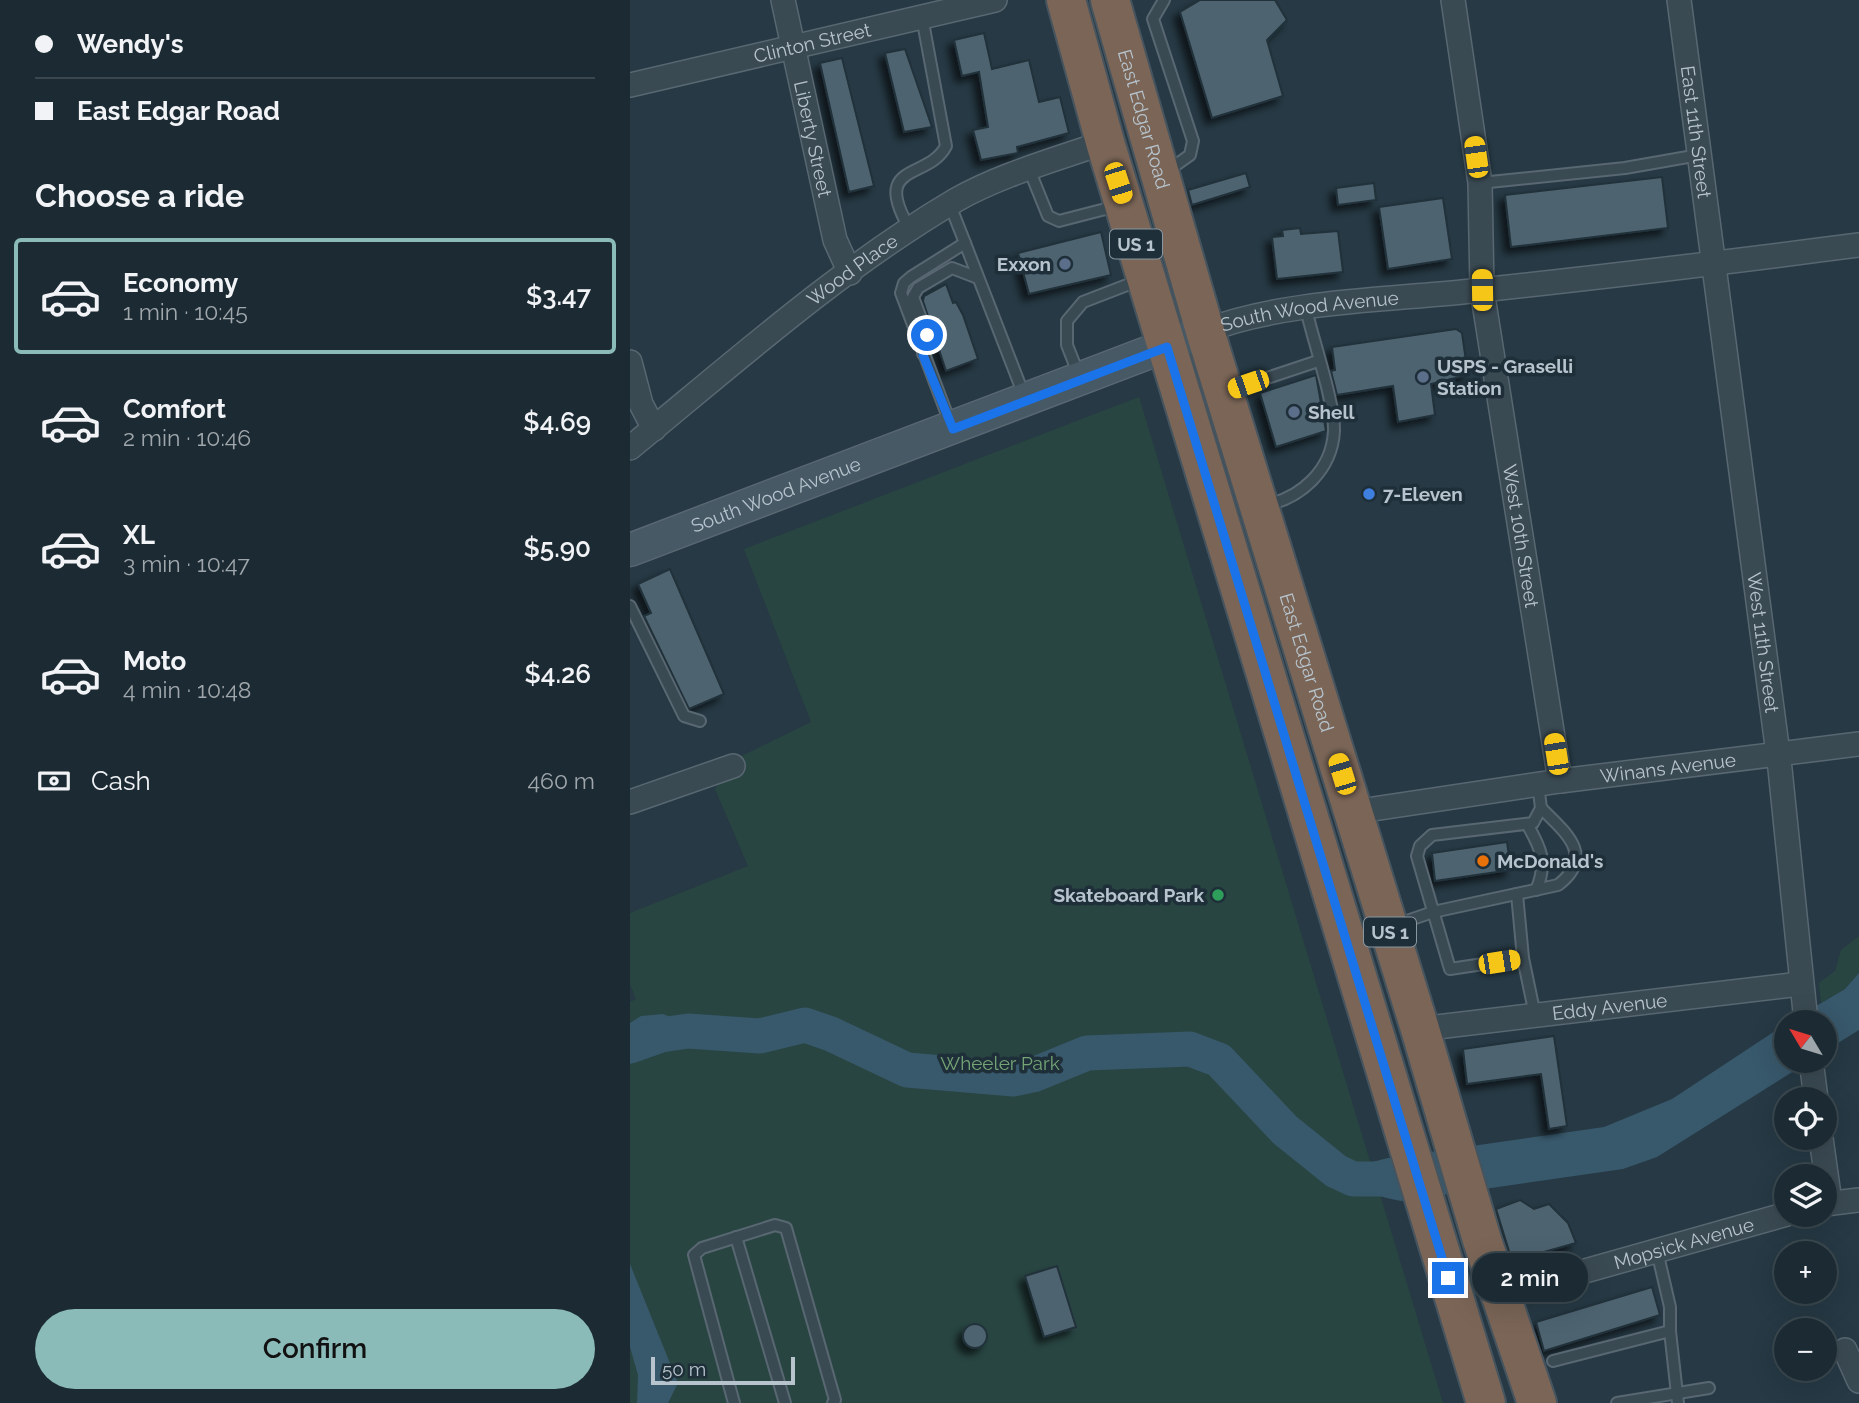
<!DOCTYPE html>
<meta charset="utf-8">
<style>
body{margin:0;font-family:Raleway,sans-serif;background:#29373f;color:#f1f3f6;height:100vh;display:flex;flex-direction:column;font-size:26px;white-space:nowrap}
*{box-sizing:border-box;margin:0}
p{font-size:23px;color:#a0a7ac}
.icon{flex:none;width:38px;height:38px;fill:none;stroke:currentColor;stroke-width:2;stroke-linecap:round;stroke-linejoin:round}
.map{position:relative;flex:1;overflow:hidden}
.drawer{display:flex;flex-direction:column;background:#1c2b33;width:630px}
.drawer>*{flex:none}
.top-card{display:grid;align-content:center;height:154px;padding:0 35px;background:#1c2b33}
.needle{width:46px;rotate:308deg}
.buttons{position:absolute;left:1144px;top:1010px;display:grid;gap:14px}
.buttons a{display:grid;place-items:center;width:63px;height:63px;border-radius:50%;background:#1c2b33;box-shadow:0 7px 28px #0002,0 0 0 2px #3a474e;font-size:35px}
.scale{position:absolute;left:21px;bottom:18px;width:144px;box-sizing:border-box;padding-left:7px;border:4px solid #b7c4cd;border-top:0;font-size:19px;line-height:24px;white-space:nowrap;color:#b7c4cd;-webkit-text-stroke:5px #1f2f39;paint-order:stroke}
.end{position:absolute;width:32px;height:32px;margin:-16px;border:9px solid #1a73e8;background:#fff;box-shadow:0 0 0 4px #fff}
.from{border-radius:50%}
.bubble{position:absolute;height:49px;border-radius:24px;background:#1c2b33;box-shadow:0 7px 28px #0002,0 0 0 2px #3a474e;font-size:23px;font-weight:600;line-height:49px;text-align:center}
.car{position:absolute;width:21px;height:42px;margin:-21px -10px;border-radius:9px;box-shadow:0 0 5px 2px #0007;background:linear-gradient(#f5c518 24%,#345 0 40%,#f5c518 0 76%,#345 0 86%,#f5c518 0)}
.top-card b{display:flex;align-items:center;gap:24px;height:66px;font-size:26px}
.top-card b+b{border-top:2px solid #3a474e}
.top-card i{width:18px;height:18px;background:#f1f3f6}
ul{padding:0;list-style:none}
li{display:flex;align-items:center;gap:21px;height:116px;margin:0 14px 10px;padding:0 21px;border:4px solid transparent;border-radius:7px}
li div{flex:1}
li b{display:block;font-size:26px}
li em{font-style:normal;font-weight:600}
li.selected{border-color:#8bbbb9}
li>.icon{width:63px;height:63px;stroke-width:1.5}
h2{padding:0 35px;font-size:32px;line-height:84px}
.pay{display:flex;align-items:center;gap:18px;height:77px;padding:0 35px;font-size:26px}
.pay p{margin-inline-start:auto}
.action{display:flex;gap:14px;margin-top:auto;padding:14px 35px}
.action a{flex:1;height:80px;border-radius:42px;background:#8bbbb9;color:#111;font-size:28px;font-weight:600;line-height:80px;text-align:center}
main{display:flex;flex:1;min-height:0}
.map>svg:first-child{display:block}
.green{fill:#284542}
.water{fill:#38586b}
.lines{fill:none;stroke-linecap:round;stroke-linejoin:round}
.river{stroke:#38586b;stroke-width:35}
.building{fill:#4e636f;stroke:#21313b;stroke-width:2;filter:url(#shadow)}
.lane-casing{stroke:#586771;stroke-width:14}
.street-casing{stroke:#586771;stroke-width:26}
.secondary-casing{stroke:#586771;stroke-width:35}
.highway-casing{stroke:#45545e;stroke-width:42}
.lane{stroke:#3a4a53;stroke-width:10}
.street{stroke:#3a4a53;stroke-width:23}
.secondary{stroke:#485966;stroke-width:32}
.highway{stroke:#7a6557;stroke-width:38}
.route{stroke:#1a73e8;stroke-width:9}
.service-dot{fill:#5c6f8a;stroke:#1f2f39;stroke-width:2.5}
.shop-dot{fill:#3f7fe0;stroke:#1f2f39;stroke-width:2.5}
.food-dot{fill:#e8710a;stroke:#1f2f39;stroke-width:2.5}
.leisure-dot{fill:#2e9e5b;stroke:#1f2f39;stroke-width:2.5}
.labels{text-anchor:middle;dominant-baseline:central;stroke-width:7;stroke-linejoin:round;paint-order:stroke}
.shield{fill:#1f2f39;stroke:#8997a1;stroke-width:2}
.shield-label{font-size:18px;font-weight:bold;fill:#b7c4cd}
.street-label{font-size:19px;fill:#b7c4cd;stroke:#1f2f39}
.poi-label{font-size:19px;font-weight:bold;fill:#b7c4cd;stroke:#1f2f39;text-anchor:start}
.park-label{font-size:19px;fill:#74a476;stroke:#1f2f39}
</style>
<main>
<section class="drawer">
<div class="top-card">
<b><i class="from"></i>Wendy's</b>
<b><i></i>East Edgar Road</b>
</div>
<h2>Choose a ride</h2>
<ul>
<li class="selected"><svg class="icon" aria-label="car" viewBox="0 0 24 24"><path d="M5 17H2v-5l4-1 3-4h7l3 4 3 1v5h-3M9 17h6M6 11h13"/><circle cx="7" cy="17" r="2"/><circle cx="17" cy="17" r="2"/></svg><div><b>Economy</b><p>1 min · 10:45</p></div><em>$3.47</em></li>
<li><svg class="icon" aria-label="car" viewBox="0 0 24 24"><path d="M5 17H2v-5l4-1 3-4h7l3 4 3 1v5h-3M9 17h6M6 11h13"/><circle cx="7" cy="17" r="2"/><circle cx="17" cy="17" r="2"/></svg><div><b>Comfort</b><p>2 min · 10:46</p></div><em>$4.69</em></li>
<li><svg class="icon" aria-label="car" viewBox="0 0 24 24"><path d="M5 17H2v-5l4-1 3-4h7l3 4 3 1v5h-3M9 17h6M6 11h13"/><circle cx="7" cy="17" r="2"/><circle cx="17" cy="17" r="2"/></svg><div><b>XL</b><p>3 min · 10:47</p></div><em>$5.90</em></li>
<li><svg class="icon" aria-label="car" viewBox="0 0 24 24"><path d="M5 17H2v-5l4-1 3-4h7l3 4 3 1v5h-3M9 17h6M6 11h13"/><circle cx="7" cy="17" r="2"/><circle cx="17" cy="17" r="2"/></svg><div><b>Moto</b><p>4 min · 10:48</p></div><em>$4.26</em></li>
</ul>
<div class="pay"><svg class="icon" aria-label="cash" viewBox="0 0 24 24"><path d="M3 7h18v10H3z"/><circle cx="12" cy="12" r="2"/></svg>Cash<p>460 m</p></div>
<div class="action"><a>Confirm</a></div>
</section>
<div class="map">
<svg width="1229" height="1403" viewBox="0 0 1229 1403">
<defs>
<filter id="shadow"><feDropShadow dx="-6" dy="6" stdDeviation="3.5" flood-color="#0009"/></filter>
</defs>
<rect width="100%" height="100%" fill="#263944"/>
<g class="green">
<polygon points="509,397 813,1403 0,1403 0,1002 6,999 0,984 0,913 118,866 85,789 87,786 81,771 181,722 114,549"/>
<polygon points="1229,936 1229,973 1215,989 1191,1003 1189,983 1205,971 1211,950"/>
</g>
<g class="water">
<polygon points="1229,973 1229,1030 1195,1051 1195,1022 1159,1022 1215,989"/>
<polygon points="33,1014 77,1032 26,1042 0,1064 0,1023 11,1016"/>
<path d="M 1157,1023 L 1157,1060 L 1180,1061 L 1027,1157 L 993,1169 L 771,1201 C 744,1196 727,1189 706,1171 L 758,1158 L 974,1127 L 1042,1099 Z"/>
<polygon points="0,1264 48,1383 38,1403 7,1403 8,1375 0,1347"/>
</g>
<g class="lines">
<polyline class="river" points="0,1046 31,1035 58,1031 130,1036 175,1025 201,1034 277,1070 384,1079 403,1075 457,1053 560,1049 589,1060 655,1130 706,1171 723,1179 750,1179"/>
</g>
<g class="building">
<polygon points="570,0 645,0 657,20 637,40 653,96 582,118 550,12"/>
<polygon points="354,33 362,69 399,60 409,102 430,97 439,133 387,147 388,153 351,160 343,130 358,127 349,72 332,76 324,40"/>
<polygon points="275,49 302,127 274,132 255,53"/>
<polygon points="212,58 244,186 219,192 190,63"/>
<polygon points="616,173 620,187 562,205 558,190"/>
<polygon points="1032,177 1038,228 881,247 875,195"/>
<polygon points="744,183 746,200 708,205 706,188"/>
<polygon points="813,198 822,259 758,269 749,207"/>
<polygon points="670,228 671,234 708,231 713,272 647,279 642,237 653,236 652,230"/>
<polygon points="471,232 481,275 399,294 388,253"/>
<polygon points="316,284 323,303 326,302 333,315 348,359 316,371 293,301 294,296"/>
<polygon points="826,329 832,333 838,375 801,384 805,415 768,422 763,386 707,395 701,371 705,370 702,347"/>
<polygon points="686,375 696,431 646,447 630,393"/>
<polygon points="40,569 94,694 59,709 14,616 21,613 8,584"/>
<polygon points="877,842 881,870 805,881 802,853"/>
<polygon points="924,1036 937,1126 919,1129 911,1074 837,1084 833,1049"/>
<polygon points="890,1200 904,1209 919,1204 938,1223 946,1243 882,1261 866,1209"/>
<polygon points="427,1266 446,1327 414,1337 395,1276"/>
<polygon points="1022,1287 1030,1315 914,1351 906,1322"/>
<circle cx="345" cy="1336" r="12"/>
</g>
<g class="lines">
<g class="lane-casing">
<g id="lane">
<polyline points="534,0 523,19 563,141 560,155 536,172"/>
<polyline points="399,169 418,216 429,221 487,206"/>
<polyline points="850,183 995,168 1069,155"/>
<polyline points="320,205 335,243"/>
<path d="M 281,231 C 239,161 298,181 316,146 L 292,17"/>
<polyline points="293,354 297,335 283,297 288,288 322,268 348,278"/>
<polyline points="450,378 437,345 437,321 453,302 510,280"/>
<polyline points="601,390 688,361"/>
<polyline points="321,425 271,293 274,283 281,277 335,243 395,398"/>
<path d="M 636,505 C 671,498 702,470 704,431 C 705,404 683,340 676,309"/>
<polyline points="0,606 54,716 70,721"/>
<path d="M 897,824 C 911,848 918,863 906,890"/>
<polyline points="887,894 893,958 905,1015"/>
<path d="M 765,925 L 803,912 L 928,885 C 966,856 935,832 911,808"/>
<polyline points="893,958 820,969 787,856 790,846 802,835 903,823 911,808 908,784"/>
<polyline points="106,1237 155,1403"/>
<polyline points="1027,1251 1040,1307 1040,1331"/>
<polyline points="923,1361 1040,1331 1048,1403"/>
<polyline points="104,1403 64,1255 72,1248 145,1225 156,1228 205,1400 203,1403"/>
<polyline points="987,1403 1079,1388"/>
</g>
</g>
<g class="street-casing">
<g id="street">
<path id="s1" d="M 153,0 L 205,240 L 220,273"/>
<path id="s2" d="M 823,0 L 850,183 L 852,290 L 930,781"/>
<path id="s3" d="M 1049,0 L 1150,769 L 1176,1022"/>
<path id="s4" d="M 0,85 L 365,0"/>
<path id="s5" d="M 575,331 C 649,302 752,300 832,292 C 965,278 1097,262 1229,245"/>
<polyline points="0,362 11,404 24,429"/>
<path id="s6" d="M 0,448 C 105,362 209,269 326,200 C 372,174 425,160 475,142"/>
<polyline points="0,802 103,766"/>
<path id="s7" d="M 723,812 L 930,781 L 1229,744"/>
<path id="s8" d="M 790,1029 L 1170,984"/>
<polyline points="1181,1060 1186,1099"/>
<polyline points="1191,1138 1200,1202"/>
<polyline points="1195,1204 1229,1200"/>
<path id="s9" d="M 870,1295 L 1157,1214"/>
<polyline points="1215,1350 1229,1381"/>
</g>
</g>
<g class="secondary-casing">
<g id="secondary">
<path id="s10" d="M 0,550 L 575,331"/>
</g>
</g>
<g class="highway-casing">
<g id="highway">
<polyline points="436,0 475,142 856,1403"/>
<path id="s11" d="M 480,0 L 575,331 L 790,1029 L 852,1240 L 907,1403"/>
</g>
</g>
<use href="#lane" class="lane"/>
<use href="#street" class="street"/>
<use href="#secondary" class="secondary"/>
<use href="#highway" class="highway"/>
</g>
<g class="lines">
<polyline class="route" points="297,335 293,355 323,429 537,347 818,1278"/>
</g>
<g class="service-dot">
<circle cx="435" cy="264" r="7"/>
<circle cx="793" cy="377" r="7"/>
<circle cx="664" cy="412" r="7"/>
</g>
<circle class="shop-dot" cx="739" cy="494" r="7"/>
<circle class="food-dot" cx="853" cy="861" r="7"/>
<circle class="leisure-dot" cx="588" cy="895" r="7"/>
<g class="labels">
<g class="shield">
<rect x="480" y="229.5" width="52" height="29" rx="5"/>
<rect x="734" y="917.5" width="52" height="29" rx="5"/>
</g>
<g class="shield-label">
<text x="506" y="244">US 1</text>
<text x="760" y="932">US 1</text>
</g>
<g class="street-label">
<text stroke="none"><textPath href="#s4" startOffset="187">Clinton Street</textPath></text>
<text stroke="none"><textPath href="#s11" startOffset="124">East Edgar Road</textPath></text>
<text stroke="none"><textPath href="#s3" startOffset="133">East 11th Street</textPath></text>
<text stroke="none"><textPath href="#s1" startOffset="142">Liberty Street</textPath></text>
<text stroke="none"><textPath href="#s6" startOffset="285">Wood Place</textPath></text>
<text stroke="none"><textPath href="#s5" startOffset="107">South Wood Avenue</textPath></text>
<text stroke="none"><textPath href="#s10" startOffset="156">South Wood Avenue</textPath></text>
<text stroke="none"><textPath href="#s2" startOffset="541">West 10th Street</textPath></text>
<text stroke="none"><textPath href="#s3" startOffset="648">West 11th Street</textPath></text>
<text stroke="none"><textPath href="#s11" startOffset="691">East Edgar Road</textPath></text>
<text stroke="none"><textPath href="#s7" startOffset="318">Winans Avenue</textPath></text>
<text stroke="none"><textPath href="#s8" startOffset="191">Eddy Avenue</textPath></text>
<text stroke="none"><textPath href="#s9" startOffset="191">Mopsick Avenue</textPath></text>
</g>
<g class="poi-label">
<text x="421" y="264" text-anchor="end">Exxon</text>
<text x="807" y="366">USPS - Graselli<tspan x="807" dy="22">Station</tspan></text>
<text x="678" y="412">Shell</text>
<text x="753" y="494">7-Eleven</text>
<text x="867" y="861">McDonald's</text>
<text x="574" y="895" text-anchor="end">Skateboard Park</text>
</g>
<g class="park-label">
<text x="370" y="1063">Wheeler Park</text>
</g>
</g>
</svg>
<div class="buttons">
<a><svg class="needle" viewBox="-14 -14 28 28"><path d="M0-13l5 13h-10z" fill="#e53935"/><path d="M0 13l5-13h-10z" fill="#a0a7ac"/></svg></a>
<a><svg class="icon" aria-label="locate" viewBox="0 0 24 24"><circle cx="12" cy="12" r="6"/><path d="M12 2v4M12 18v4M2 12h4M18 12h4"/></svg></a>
<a><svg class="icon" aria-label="layers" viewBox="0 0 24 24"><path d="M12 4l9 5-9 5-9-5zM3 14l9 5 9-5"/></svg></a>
<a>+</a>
<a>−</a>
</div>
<div class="scale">50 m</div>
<i class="end from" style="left:297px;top:335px"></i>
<i class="end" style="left:818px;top:1278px"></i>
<div class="bubble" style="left:842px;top:1253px;width:116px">2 min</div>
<i class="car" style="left:846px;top:157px;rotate:352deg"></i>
<i class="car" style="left:488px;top:183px;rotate:162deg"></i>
<i class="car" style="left:852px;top:290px;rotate:359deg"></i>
<i class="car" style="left:618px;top:384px;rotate:251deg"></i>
<i class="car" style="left:926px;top:754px;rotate:351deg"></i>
<i class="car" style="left:712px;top:774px;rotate:343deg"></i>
<i class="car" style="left:869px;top:962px;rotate:81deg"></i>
</div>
</main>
